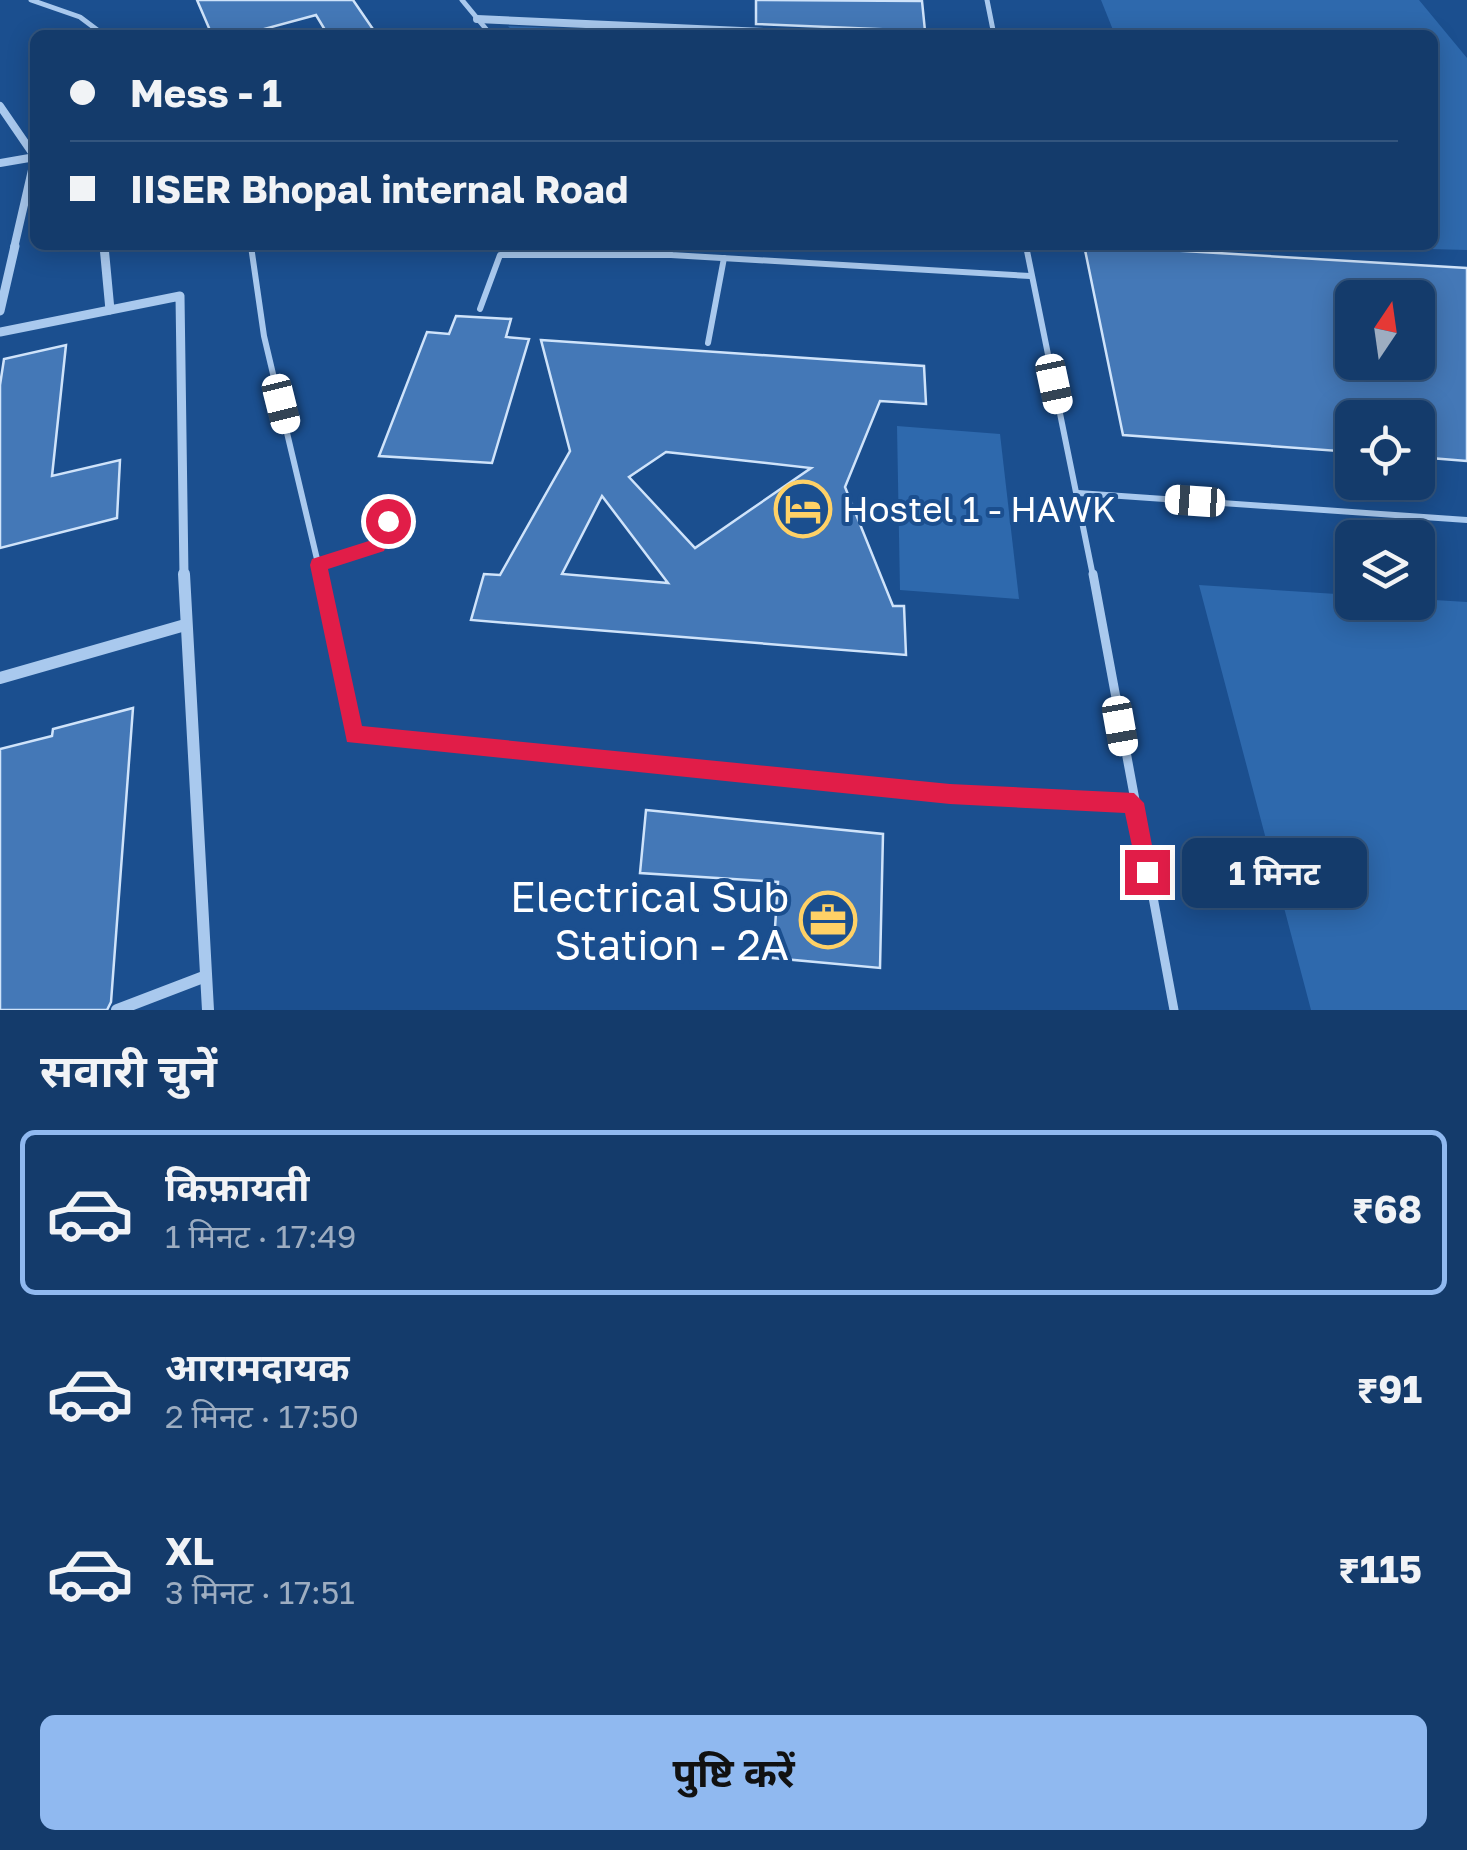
<!DOCTYPE html>
<html lang="hi">
<meta charset="utf-8">
<style>
body{margin:0;font-family:"Golos Text","Noto Sans Devanagari",sans-serif;background:#214673;color:#f1f3f6;height:100vh;display:flex;flex-direction:column;font-size:38px;white-space:nowrap}
*{box-sizing:border-box;margin:0}
p{font-size:32px;color:#9dadc1}
.icon{flex:none;width:55px;height:55px;fill:none;stroke:currentColor;stroke-width:2;stroke-linecap:round;stroke-linejoin:round}
.map{position:relative;height:1010px;overflow:hidden}
.panel{display:flex;flex-direction:column;background:#143b6b;flex:1}
.panel>*{flex:none}
.hud{position:absolute;left:30px;top:30px;width:1408px;height:220px;border-radius:15px;box-shadow:0 5px 25px #0003,0 0 0 2px #33557e;display:grid;align-content:center;height:220px;padding:0 40px;background:#143b6b}
.needle{width:65px;rotate:13deg}
.controls{position:absolute;left:1335px;top:280px;display:grid;gap:20px}
.controls a{display:grid;place-items:center;width:100px;height:100px;border-radius:15px;background:#143b6b;box-shadow:0 5px 25px #0003,0 0 0 2px #33557e;font-size:50px}
.end{position:absolute;width:45px;height:45px;margin:-22px;border:12px solid #e11d48;background:#fff;box-shadow:0 0 0 5px #fff}
.from{border-radius:50%}
.bubble{position:absolute;height:70px;border-radius:15px;background:#143b6b;box-shadow:0 5px 25px #0003,0 0 0 2px #33557e;font-size:32px;font-weight:700;line-height:70px;text-align:center}
.car{position:absolute;width:30px;height:60px;margin:-30px -15px;border-radius:12px;box-shadow:0 0 8px 2px #0007;background:linear-gradient(#fff 24%,#345 0 40%,#fff 0 76%,#345 0 86%,#fff 0)}
.hud b{display:flex;align-items:center;gap:35px;height:95px;font-size:38px}
.hud b+b{border-top:2px solid #33557e}
.hud i{width:25px;height:25px;background:#f1f3f6}
ul{padding:0;list-style:none}
li{display:flex;align-items:center;gap:30px;height:165px;margin:0 20px 15px;padding:0 20px;border:5px solid transparent;border-radius:15px}
li div{flex:1}
li b{display:block;font-size:38px}
li em{font-style:normal;font-weight:700}
li.current{border-color:#90b9f0}
li>.icon{width:90px;height:90px;stroke-width:1.5}
h2{padding:0 40px;font-size:45px;line-height:120px}
.cta{display:flex;gap:20px;margin-top:auto;padding:20px 40px}
.cta a{flex:1;height:115px;border-radius:15px;background:#90b9f0;color:#111;font-size:40px;font-weight:700;line-height:115px;text-align:center}
.map>svg:first-child{display:block}
.green{fill:#2e69ad}
.building{fill:#4478b7;stroke:#cfe3fa;stroke-width:2.5;fill-rule:evenodd}
.lines{fill:none;stroke-linecap:round;stroke-linejoin:round}
.lane-far2{stroke:#a9c9ee;stroke-width:5}
.lane-far1{stroke:#a9c9ee;stroke-width:6}
.lane{stroke:#a9c9ee;stroke-width:9}
.street-far2{stroke:#a9c9ee;stroke-width:8}
.street-far1{stroke:#a9c9ee;stroke-width:9}
.street{stroke:#a9c9ee;stroke-width:12}
.route{fill:#e11d48}
.labels{text-anchor:middle;dominant-baseline:central;stroke-width:8;stroke-linejoin:round;paint-order:stroke}
.poi-label{font-size:35px;fill:#fff;stroke:#1b4f8f;text-anchor:start}
.near-poi-label{font-size:42px;fill:#fff;stroke:#1b4f8f;text-anchor:end}
</style>
<div class="map">
<svg width="1467" height="1010" viewBox="0 0 1467 1010">
<rect width="100%" height="100%" fill="#1b4f8f"/>
<g class="green">
<polygon points="1101,0 1419,0 1467,58 1467,250 1277,245 1432,245 1432,35 1115,35"/>
<polygon points="508,26 730,35 516,35"/>
<polygon points="897,426 1000,434 1019,599 900,590"/>
<polygon points="1199,585 1352,595 1352,602 1418,602 1418,599 1467,602 1467,1010 1311,1010"/>
</g>
<g class="building">
<polygon points="197,0 353,0 377,35 328,35 316,15 242,35 212,35"/>
<polygon points="756,0 922,1 925,31 756,24"/>
<path d="M 1084,245 L 1467,268 L 1467,461 L 1418,457 L 1418,418 L 1352,418 L 1352,452 L 1123,435 ZM 1352,298 L 1418,298 L 1418,362 L 1352,362 Z"/>
<polygon points="456,316 511,319 506,337 529,339 492,463 379,456 427,332 449,334"/>
<path d="M 541,340 L 924,366 L 926,404 L 880,401 L 845,487 L 893,606 L 904,606 L 906,655 L 471,620 L 484,574 L 500,575 L 570,451 ZM 666,452 L 811,468 L 695,548 L 629,477 ZM 602,496 L 668,583 L 562,574 Z"/>
<polygon points="66,345 52,476 120,460 117,518 0,548 0,385 4,359"/>
<polygon points="133,708 111,1002 107,1010 0,1010 0,749 52,736 53,729"/>
<polygon points="646,810 883,834 880,968 773,958 778,882 640,873"/>
</g>
<g class="lines">
<g class="lane-far2">
<polyline points="31,0 80,17 104,35"/>
<polyline points="462,0 491,35"/>
<polyline points="987,0 994,35"/>
<polyline points="663,245 666,248"/>
</g>
<g class="lane-far1">
<polyline points="251,246 264,336 321,576"/>
<polyline points="664,246 671,255 1030,276"/>
<polyline points="1026,246 1093,576"/>
<polyline points="480,309 500,255 671,255"/>
<polyline points="708,343 724,258"/>
<polyline points="1078,493 1467,520"/>
<polyline points="318,565 378,545 388,521"/>
</g>
<g class="lane">
<polyline points="320,574 354,735 950,794 1134,803"/>
<polyline points="1093,574 1174,1010"/>
</g>
<g class="street-far2">
<polyline points="477,19 830,35"/>
<polyline points="0,106 35,157"/>
<polyline points="0,163 35,157 14,248"/>
</g>
<g class="street-far1">
<polyline points="104,246 110,310"/>
<polyline points="0,311 15,246"/>
<polyline points="0,332 180,296 184,576"/>
</g>
<g class="street">
<polyline points="184,574 208,1010"/>
<polyline points="0,678 185,625"/>
<polyline points="117,1010 206,976"/>
</g>
</g>
<polygon class="route" points="388,514 396,521 384,551 328,569 362,726 950,784 1134,793 1144,803 1157,872 1154,879 1147,882 1139,879 1125,813 950,804 347,742 310,565 312,559 372,540 382,516"/>
<defs>
<g id="hotel-ring" transform="scale(2.875)"><circle r="9.5" fill="#1b4f8f" stroke="#ffd166" stroke-width="1.5"/><path d="M-6-4.5h1.5V1H6V5H4.5V3h-9V5H-6ZM-4 0a1.8 1.8 0 1 1 3.6 0ZM.5 0V-2.5h3Q6-2.5 6 0Z" fill="#ffd166"/></g>
<g id="office-ring" transform="scale(2.875)"><circle r="9.5" fill="#1b4f8f" stroke="#ffd166" stroke-width="1.5"/><path d="M-6-3h4V-5.5h4V-3h4V5H-6ZM-1-4.5V-3h2v-1.5ZM-6 0V1H6V0Z" fill="#ffd166"/></g>
</defs>
<g fill-rule="evenodd">
<use href="#hotel-ring" x="803" y="509"/>
<use href="#office-ring" x="828" y="920"/>
</g>
<g class="labels">
<g class="poi-label">
<text x="842" y="509">Hostel 1 - HAWK</text>
</g>
<g class="near-poi-label">
<text x="789" y="896">Electrical Sub<tspan x="789" dy="48">Station - 2A</tspan></text>
</g>
</g>
</svg>
<div class="controls">
<a><svg class="needle" viewBox="-14 -14 28 28"><path d="M0-13l5 13h-10z" fill="#e53935"/><path d="M0 13l5-13h-10z" fill="#9dadc1"/></svg></a>
<a><svg class="icon" aria-label="locate" viewBox="0 0 24 24"><circle cx="12" cy="12" r="6"/><path d="M12 2v4M12 18v4M2 12h4M18 12h4"/></svg></a>
<a><svg class="icon" aria-label="layers" viewBox="0 0 24 24"><path d="M12 4l9 5-9 5-9-5zM3 14l9 5 9-5"/></svg></a>
</div>
<i class="end from" style="left:388px;top:521px"></i>
<i class="end" style="left:1147px;top:872px"></i>
<div class="bubble" style="left:1182px;top:838px;width:185px">1 मिनट</div>
<i class="car" style="left:1054px;top:384px;rotate:168deg"></i>
<i class="car" style="left:281px;top:404px;rotate:166deg"></i>
<i class="car" style="left:1195px;top:501px;rotate:274deg"></i>
<i class="car" style="left:1120px;top:726px;rotate:170deg"></i>
<div class="hud">
<b><i class="from"></i>Mess - 1</b>
<b><i></i>IISER Bhopal internal Road</b>
</div>
</div>
<section class="panel">
<h2>सवारी चुनें</h2>
<ul>
<li class="current"><svg class="icon" aria-label="car" viewBox="0 0 24 24"><path d="M5 17H2v-5l4-1 3-4h7l3 4 3 1v5h-3M9 17h6M6 11h13"/><circle cx="7" cy="17" r="2"/><circle cx="17" cy="17" r="2"/></svg><div><b>किफ़ायती</b><p>1 मिनट · 17:49</p></div><em>₹68</em></li>
<li><svg class="icon" aria-label="car" viewBox="0 0 24 24"><path d="M5 17H2v-5l4-1 3-4h7l3 4 3 1v5h-3M9 17h6M6 11h13"/><circle cx="7" cy="17" r="2"/><circle cx="17" cy="17" r="2"/></svg><div><b>आरामदायक</b><p>2 मिनट · 17:50</p></div><em>₹91</em></li>
<li><svg class="icon" aria-label="car" viewBox="0 0 24 24"><path d="M5 17H2v-5l4-1 3-4h7l3 4 3 1v5h-3M9 17h6M6 11h13"/><circle cx="7" cy="17" r="2"/><circle cx="17" cy="17" r="2"/></svg><div><b>XL</b><p>3 मिनट · 17:51</p></div><em>₹115</em></li>
</ul>
<div class="cta"><a>पुष्टि करें</a></div>
</section>
